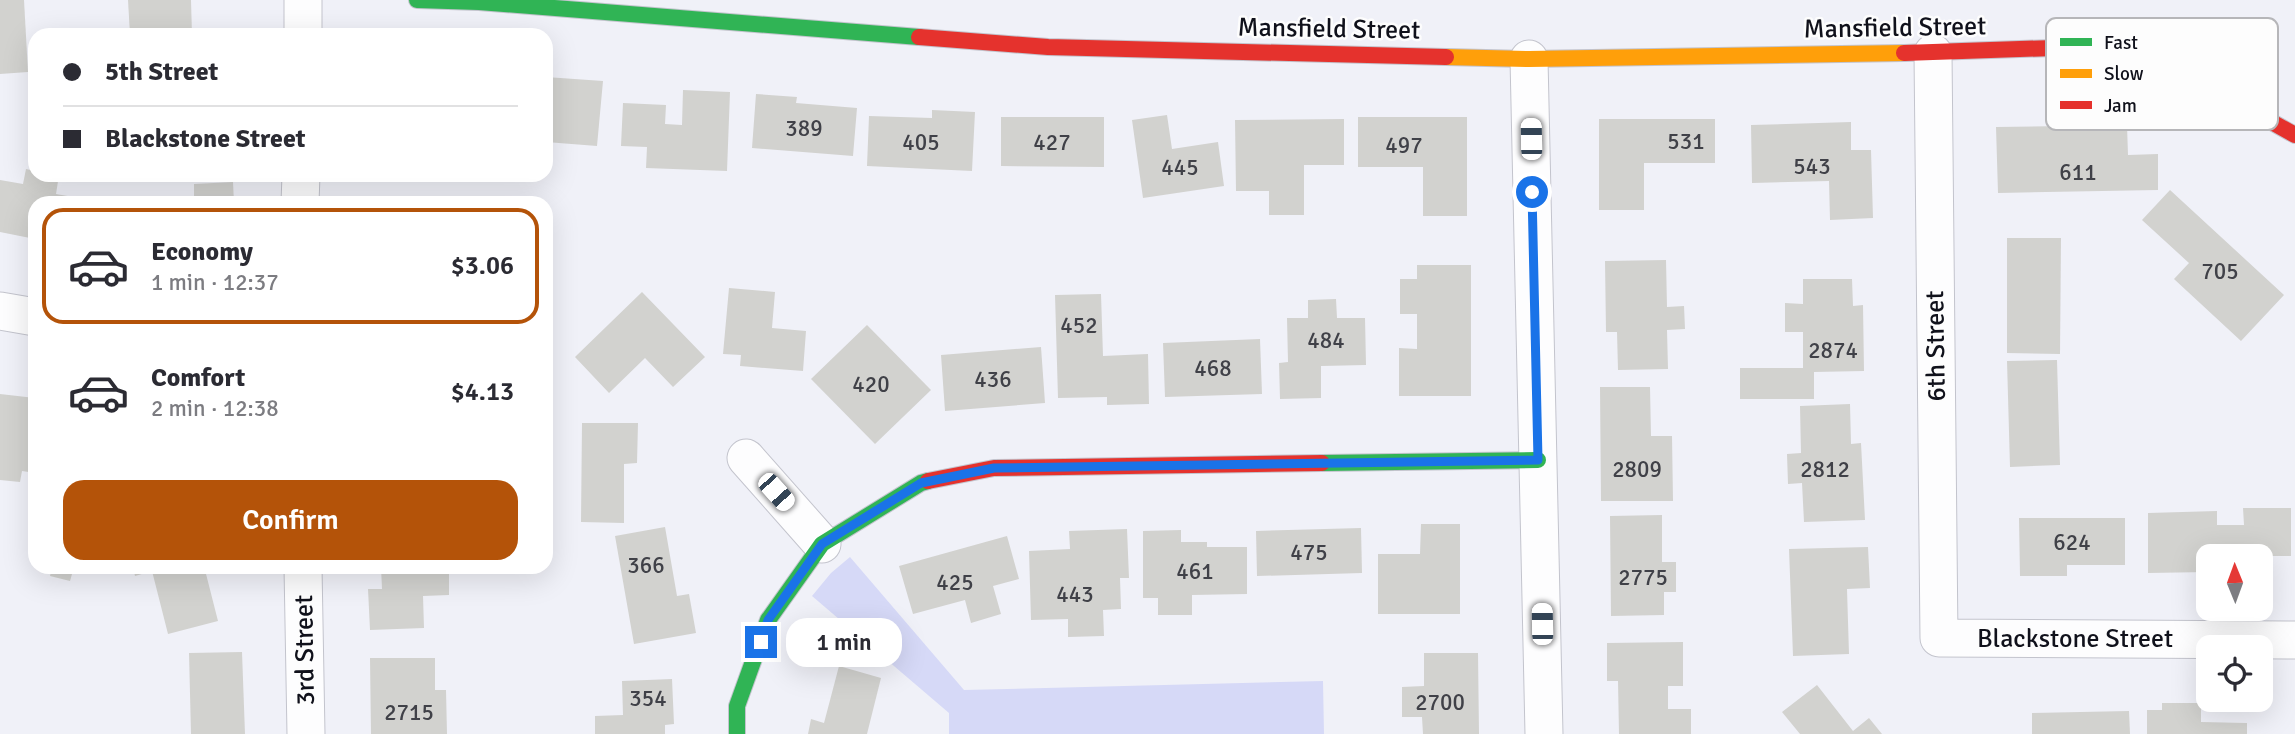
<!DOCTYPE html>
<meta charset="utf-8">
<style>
body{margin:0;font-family:Signika,sans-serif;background:#f2f2f3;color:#2b2b33;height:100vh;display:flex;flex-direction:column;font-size:26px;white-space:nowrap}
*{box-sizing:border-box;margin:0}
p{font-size:23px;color:#7c7c81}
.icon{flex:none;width:38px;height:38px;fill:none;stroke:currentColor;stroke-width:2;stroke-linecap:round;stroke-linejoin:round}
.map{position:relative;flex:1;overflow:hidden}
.sheet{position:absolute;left:28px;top:196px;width:525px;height:378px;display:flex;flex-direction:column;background:#fff;border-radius:21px;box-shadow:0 7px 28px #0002}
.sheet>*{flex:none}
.banner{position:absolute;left:28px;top:28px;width:525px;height:154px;border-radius:21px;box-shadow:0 7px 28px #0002;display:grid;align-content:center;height:154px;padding:0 35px;background:#fff}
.needle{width:46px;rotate:359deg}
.controls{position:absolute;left:2196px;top:544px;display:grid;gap:14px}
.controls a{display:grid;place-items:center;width:77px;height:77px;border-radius:14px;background:#fff;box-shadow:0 7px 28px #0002;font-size:35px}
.end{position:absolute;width:32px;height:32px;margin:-16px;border:9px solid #1a73e8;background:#fff;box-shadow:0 0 0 4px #fff}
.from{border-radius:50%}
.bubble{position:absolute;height:49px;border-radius:21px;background:#fff;box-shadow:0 7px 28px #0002;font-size:23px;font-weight:600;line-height:49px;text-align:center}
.car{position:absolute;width:21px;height:42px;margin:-21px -10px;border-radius:9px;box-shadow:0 0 5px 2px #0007;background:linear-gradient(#fff 24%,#345 0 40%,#fff 0 76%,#345 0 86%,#fff 0)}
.banner b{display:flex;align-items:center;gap:24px;height:66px;font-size:26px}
.banner b+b{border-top:2px solid #e1e1e2}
.banner i{width:18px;height:18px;background:#2b2b33}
ul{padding:12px 0 0;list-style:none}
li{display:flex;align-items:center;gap:21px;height:116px;margin:0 14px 10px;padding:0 21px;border:4px solid transparent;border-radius:21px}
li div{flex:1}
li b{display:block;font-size:26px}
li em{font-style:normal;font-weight:600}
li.current{border-color:#b45309}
li>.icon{width:63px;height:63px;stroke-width:1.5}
.cta{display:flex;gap:14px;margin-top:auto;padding:14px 35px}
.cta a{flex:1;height:80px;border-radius:21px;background:#b45309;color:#fff;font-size:28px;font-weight:600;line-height:80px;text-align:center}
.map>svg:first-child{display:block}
.green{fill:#d6d9f7}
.building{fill:#d2d2cf}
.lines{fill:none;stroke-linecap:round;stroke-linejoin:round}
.street-casing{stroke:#c3c4cd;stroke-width:39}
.fast-casing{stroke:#c3c4cd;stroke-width:18}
.slow-casing{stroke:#c3c4cd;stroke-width:18}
.jam-casing{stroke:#c3c4cd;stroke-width:18}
.street{stroke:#fdfdfe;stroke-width:37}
.fast{stroke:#30b455;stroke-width:16}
.slow{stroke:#ff9f0a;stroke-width:16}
.jam{stroke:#e5322d;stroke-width:16}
.route{stroke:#1a73e8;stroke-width:9}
.labels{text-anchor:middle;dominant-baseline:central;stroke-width:5;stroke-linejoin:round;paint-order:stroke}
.number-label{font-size:23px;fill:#404148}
.street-label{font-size:26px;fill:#10111b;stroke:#fdfdfd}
.key{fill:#fdfdfd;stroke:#b6b6b9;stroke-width:2}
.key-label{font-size:19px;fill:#10111b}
</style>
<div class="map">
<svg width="2295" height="734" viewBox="0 0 2295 734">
<rect width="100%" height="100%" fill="#f0f1f8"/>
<polygon class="green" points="850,557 964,690 1323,681 1324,734 949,734 949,713 812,596 831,573"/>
<g class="building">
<polygon points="0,0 24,0 28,72 0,74"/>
<polygon points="128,0 191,0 192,35 130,35"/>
<polygon points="546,77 603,81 597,146 546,142"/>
<polygon points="683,90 730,92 727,171 646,168 647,147 621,146 623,103 666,105 665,124 682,125"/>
<polygon points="756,94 797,97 796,103 857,108 853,156 752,148"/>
<polygon points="932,110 975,112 972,171 867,166 869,116 932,118"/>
<polygon points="1167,115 1172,149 1218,142 1224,186 1143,198 1132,120"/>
<polygon points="1001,117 1104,117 1104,167 1001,166"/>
<polygon points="1358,117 1467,117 1467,216 1423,216 1423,167 1358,167"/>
<polygon points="1344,119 1344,165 1304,165 1304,215 1269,215 1269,191 1236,191 1235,120"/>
<polygon points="1599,119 1715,119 1715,163 1644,163 1644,210 1599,210"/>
<polygon points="1851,122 1851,150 1871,150 1873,218 1830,220 1829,181 1752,183 1751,125"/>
<polygon points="2127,125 2128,155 2158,154 2158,190 1998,193 1996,127"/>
<polygon points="26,169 35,171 35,175 59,175 56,194 79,198 78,203 35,203 35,239 0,232 0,180 23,184"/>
<polygon points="233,182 234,203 194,203 194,184"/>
<polygon points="2170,190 2284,295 2241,341 2174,279 2189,263 2142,220"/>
<polygon points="2007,238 2061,238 2060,354 2007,353"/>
<polygon points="1666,260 1667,307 1684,306 1685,329 1667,330 1668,369 1618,370 1617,332 1606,332 1605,261"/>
<polygon points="1417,265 1471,265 1471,396 1399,396 1399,348 1417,349 1417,314 1400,314 1400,279 1417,279"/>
<polygon points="1803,279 1852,279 1853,306 1863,305 1864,371 1814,372 1814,399 1740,399 1740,368 1803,368 1803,332 1785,332 1785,303 1803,304"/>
<polygon points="729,288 775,292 772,328 806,331 803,371 740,366 741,355 723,354"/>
<polygon points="642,292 705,357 673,387 645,358 609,393 575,357"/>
<polygon points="1101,294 1103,356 1148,354 1149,404 1107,405 1107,397 1058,398 1055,295"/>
<polygon points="1336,299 1337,318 1365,318 1366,365 1321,366 1321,398 1280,399 1279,363 1288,362 1287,318 1308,318 1308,300"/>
<polygon points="867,325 931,390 875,444 811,379"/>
<polygon points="1260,339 1262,394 1165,397 1163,343"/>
<polygon points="1041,347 1045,403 945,411 941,355"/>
<polygon points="2057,360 2060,465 2010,467 2007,361"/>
<polygon points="1600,387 1650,387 1651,436 1672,436 1673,501 1601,501"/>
<polygon points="0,394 35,398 32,433 35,434 35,473 22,471 20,482 0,480"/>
<polygon points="1850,404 1851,444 1861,443 1865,520 1804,522 1802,483 1788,484 1787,454 1801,453 1800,406"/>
<polygon points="582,423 638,423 637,463 624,464 624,523 581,522"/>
<polygon points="2243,508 2291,508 2291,556 2208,556 2208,572 2148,573 2148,513 2217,511 2217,525 2244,525"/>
<polygon points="1662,515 1662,562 1676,562 1676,592 1664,592 1664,615 1611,616 1610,516"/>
<polygon points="2019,518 2125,518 2125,565 2067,565 2067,576 2020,576"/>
<polygon points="1421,524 1460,524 1460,614 1378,614 1378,554 1420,554"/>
<polygon points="665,527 677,596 689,594 696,633 634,644 615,536"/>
<polygon points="1361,528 1362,573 1257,576 1256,531"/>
<polygon points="1127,529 1129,578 1120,578 1121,609 1103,610 1104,636 1068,637 1068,619 1031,620 1029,551 1070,549 1069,531"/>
<polygon points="1181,530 1181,542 1207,542 1207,547 1247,547 1247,594 1192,595 1192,615 1158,615 1158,598 1143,598 1143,531"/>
<polygon points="1007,536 1019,579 993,586 1001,614 971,623 965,600 913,614 899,566"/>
<polygon points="1868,547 1870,588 1847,589 1849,654 1793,656 1789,549"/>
<polygon points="52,567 74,567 70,581 50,576"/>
<polygon points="133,567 212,567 205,570 218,621 168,634 152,571 135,576"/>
<polygon points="381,567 449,567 449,595 423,596 424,628 370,630 368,589 382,589"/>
<polygon points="1683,642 1683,686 1668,686 1668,709 1691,709 1691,734 1619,734 1618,681 1607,681 1607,643"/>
<polygon points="242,652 245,734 191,734 189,653"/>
<polygon points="1424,653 1478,653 1479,734 1423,734 1422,717 1402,717 1402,687 1424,686"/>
<polygon points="370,658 435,658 435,690 446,690 447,734 371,734"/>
<polygon points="839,666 881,678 867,734 808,734 811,719 824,723"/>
<polygon points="672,679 674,724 665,725 665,734 595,734 595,716 623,715 622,681"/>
<polygon points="1817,685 1853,731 1869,718 1882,734 1800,734 1782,712"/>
<polygon points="2162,703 2201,703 2201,722 2247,723 2247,734 2147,734 2147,710 2162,710"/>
<polygon points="2129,711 2130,734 2032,734 2032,713"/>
</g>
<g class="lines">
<g class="street-casing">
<g id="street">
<polyline points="303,35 303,0"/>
<polyline points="1933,53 1939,638 2295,640"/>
<polyline points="1529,59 1544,734"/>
<polyline points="300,203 301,175"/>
<polyline points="0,311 35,317"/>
<polyline points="746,458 822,544"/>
<polyline points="303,567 306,734"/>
</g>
</g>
<g class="fast-casing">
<g id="fast">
<polyline points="417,0 479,2 919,37"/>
<polyline points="1322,463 1538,460"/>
<polyline points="737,734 737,706 768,620 822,544 921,483 928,481"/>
</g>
</g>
<g class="slow-casing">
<polyline id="slow" points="1446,57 1529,59 1904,53"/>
</g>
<g class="jam-casing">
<g id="jam">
<polyline points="919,37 1048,47 1446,57"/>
<polyline points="1904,53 2082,47 2161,60 2295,135"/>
<polyline points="928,481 994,468 1322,463"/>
</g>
</g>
<use href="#street" class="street"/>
<use href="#fast" class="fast"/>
<use href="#slow" class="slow"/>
<use href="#jam" class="jam"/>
</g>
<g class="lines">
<polyline class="route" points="761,642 768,620 822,544 921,483 994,468 1538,460 1532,192"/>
</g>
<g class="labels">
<g class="number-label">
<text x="804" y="128">389</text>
<text x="1686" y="141">531</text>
<text x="921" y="142">405</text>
<text x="1052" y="142">427</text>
<text x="1404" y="145">497</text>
<text x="1812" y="166">543</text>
<text x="1180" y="167">445</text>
<text x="2078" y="172">611</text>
<text x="2220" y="271">705</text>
<text x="1079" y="325">452</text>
<text x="1326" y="340">484</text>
<text x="1833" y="350">2874</text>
<text x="1213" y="368">468</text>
<text x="993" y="379">436</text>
<text x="871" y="384">420</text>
<text x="1637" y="469">2809</text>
<text x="1825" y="469">2812</text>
<text x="2072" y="542">624</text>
<text x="1309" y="552">475</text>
<text x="646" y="565">366</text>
<text x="1195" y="571">461</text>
<text x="1643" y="577">2775</text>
<text x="955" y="582">425</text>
<text x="1075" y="594">443</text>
<text x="648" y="698">354</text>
<text x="1440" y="702">2700</text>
<text x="409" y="712">2715</text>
</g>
<g class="street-label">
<text transform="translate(1895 28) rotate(-1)">Mansfield Street</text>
<text transform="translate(1329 29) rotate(1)">Mansfield Street</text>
<text transform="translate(1936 346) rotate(-91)">6th Street</text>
<text x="2075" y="639">Blackstone Street</text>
<text transform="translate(305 650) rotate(-91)">3rd Street</text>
</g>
</g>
<rect x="2046" y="18" width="232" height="112" rx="10" class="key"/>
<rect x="2060" y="38" width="32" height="8" fill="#30b455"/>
<rect x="2060" y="69" width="32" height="9" fill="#ff9f0a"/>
<rect x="2060" y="101" width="32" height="8" fill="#e5322d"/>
<g class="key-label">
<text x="2104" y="49">Fast</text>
<text x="2104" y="80">Slow</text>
<text x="2104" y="112">Jam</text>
</g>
</svg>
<div class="controls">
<a><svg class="needle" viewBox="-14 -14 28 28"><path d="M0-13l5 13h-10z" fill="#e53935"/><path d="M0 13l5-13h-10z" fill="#7c7c81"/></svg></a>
<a><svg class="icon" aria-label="locate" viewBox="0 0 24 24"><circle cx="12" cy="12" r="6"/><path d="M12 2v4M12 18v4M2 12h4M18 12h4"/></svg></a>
</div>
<i class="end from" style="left:1532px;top:192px"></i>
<i class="end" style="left:761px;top:642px"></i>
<div class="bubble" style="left:786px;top:618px;width:116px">1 min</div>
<i class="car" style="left:1531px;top:139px;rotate:359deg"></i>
<i class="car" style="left:776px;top:492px;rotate:138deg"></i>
<i class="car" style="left:1542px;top:624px;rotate:359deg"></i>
<div class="banner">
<b><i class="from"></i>5th Street</b>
<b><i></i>Blackstone Street</b>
</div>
<section class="sheet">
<ul>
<li class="current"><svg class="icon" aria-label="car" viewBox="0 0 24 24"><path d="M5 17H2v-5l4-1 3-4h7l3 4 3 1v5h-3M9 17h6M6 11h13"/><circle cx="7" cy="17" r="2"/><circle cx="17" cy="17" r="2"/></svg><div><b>Economy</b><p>1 min · 12:37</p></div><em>$3.06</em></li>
<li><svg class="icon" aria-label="car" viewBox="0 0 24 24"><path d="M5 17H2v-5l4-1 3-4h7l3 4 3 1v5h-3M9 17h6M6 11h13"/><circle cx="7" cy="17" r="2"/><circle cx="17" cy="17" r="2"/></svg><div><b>Comfort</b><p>2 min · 12:38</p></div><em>$4.13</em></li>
</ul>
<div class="cta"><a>Confirm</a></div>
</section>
</div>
